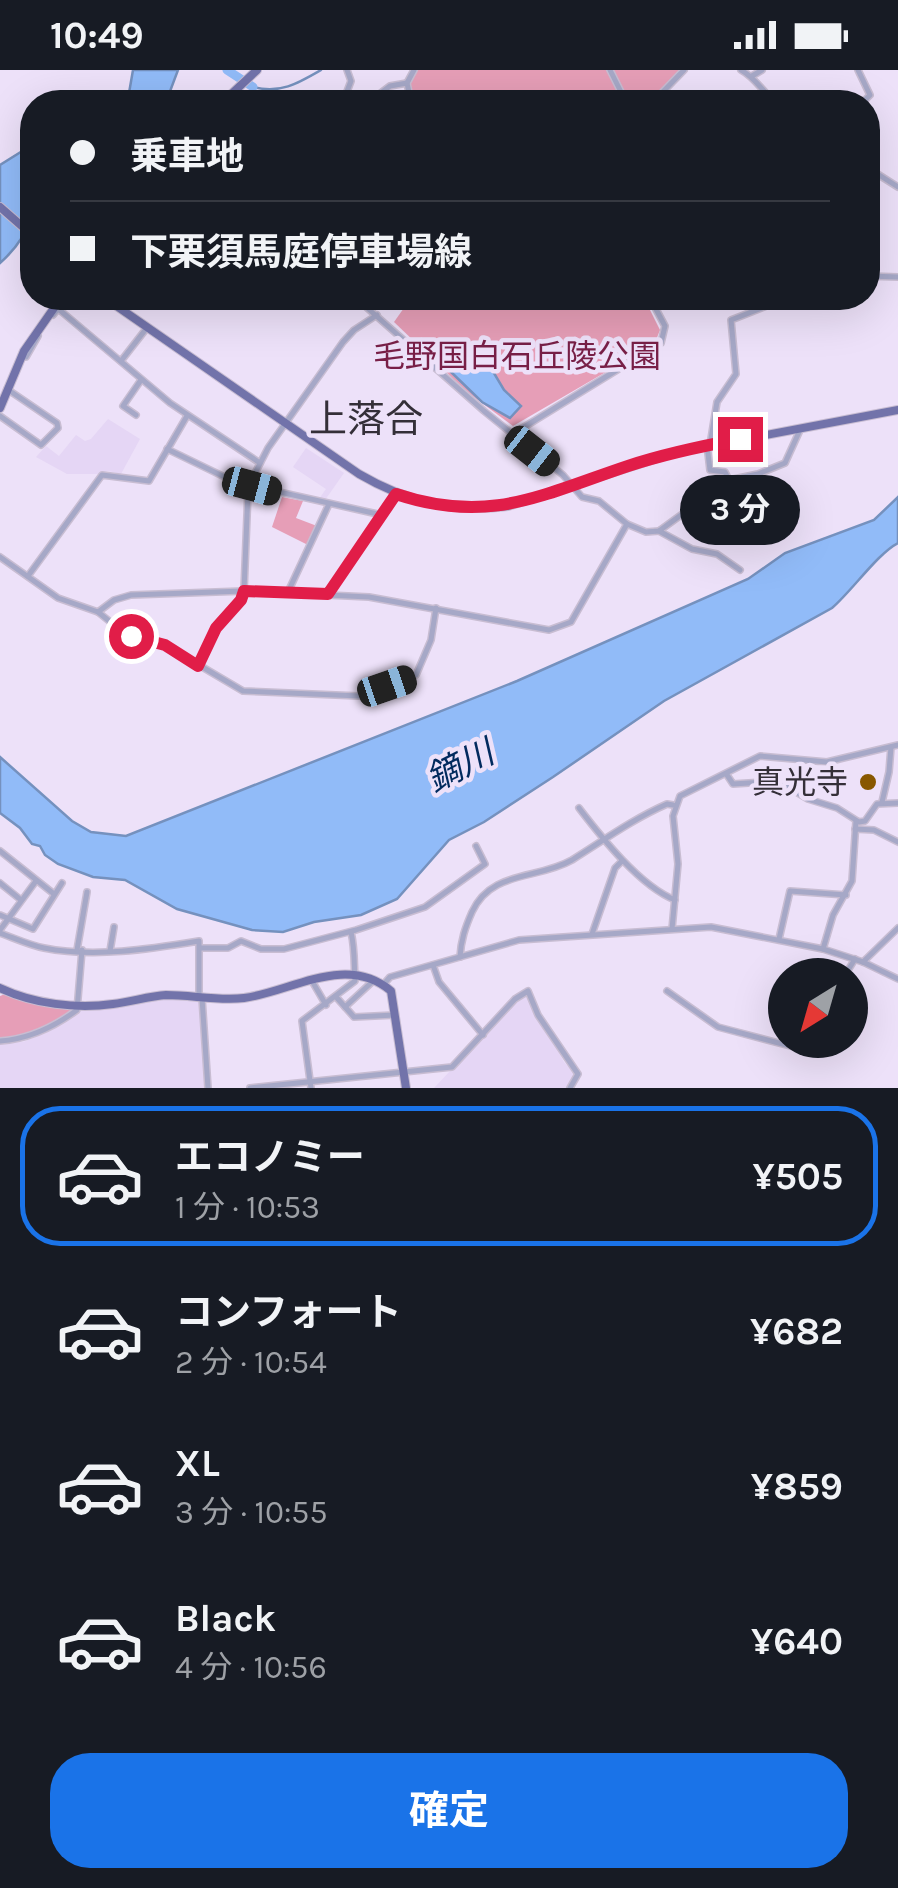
<!DOCTYPE html>
<html lang="ja">
<meta charset="utf-8">
<style>
body{margin:0;font-family:Karla,"Noto Sans JP",sans-serif;background:#242831;color:#f1f3f6;height:100vh;display:flex;flex-direction:column;font-size:38px;white-space:nowrap}
*{box-sizing:border-box;margin:0}
p{font-size:32px;color:#9ea1a6}
.icon{flex:none;width:55px;height:55px;fill:none;stroke:currentColor;stroke-width:2;stroke-linecap:round;stroke-linejoin:round}
.map{position:relative;height:1018px;overflow:hidden}
.side{display:flex;flex-direction:column;background:#171b24;flex:1}
.side>*{flex:none}
.top-card{position:absolute;left:20px;top:20px;width:860px;height:220px;border-radius:40px;box-shadow:0 10px 40px #0002;display:grid;align-content:center;height:220px;padding:0 50px;background:#171b24}
.needle{width:65px;rotate:217deg}
.buttons{position:absolute;left:768px;top:888px;display:grid;gap:20px}
.buttons a{display:grid;place-items:center;width:100px;height:100px;border-radius:50%;background:#171b24;box-shadow:0 10px 40px #0002;font-size:50px}
.end{position:absolute;width:45px;height:45px;margin:-22px;border:12px solid #e11d48;background:#fff;box-shadow:0 0 0 5px #fff}
.from{border-radius:50%}
.bubble{position:absolute;height:70px;border-radius:35px;background:#171b24;box-shadow:0 10px 40px #0002;font-size:32px;font-weight:700;line-height:70px;text-align:center}
.car{position:absolute;width:30px;height:60px;margin:-30px -15px;border-radius:12px;box-shadow:0 0 8px 2px #0007;background:linear-gradient(#222 24%,#8ab4d8 0 40%,#222 0 76%,#8ab4d8 0 86%,#222 0)}
.top-card b{display:flex;align-items:center;gap:35px;height:95px;font-size:38px}
.top-card b+b{border-top:2px solid #363941}
.top-card i{width:25px;height:25px;background:#f1f3f6}
ul{padding:18px 0 0;list-style:none}
li{display:flex;align-items:center;gap:30px;height:140px;margin:0 20px 15px;padding:0 30px;border:5px solid transparent;border-radius:40px}
li div{flex:1}
li b{display:block;font-size:38px}
li em{font-style:normal;font-weight:700}
li.current{border-color:#1a73e8}
li>.icon{width:90px;height:90px;stroke-width:1.5}
.primary-button{display:flex;gap:20px;margin-top:auto;padding:20px 50px}
.primary-button a{flex:1;height:115px;border-radius:40px;background:#1a73e8;color:#fff;font-size:40px;font-weight:700;line-height:115px;text-align:center}
.status{display:flex;justify-content:space-between;align-items:center;height:70px;padding:0 50px;background:#171b24;direction:ltr}
.status svg{height:28px;fill:currentColor}
.map>svg:first-child{display:block}
.built{fill:#e5d6f5}
.green{fill:#e69eb7}
.water{fill:#91bbf8;stroke:#7591be;stroke-width:2.5}
.lines{fill:none;stroke-linecap:round;stroke-linejoin:round}
.stream{stroke:#7591be;stroke-width:2.5}
.river{stroke:#91bbf8;stroke-width:9}
.minor-casing{stroke:#c8bdd2;stroke-width:8}
.major-casing{stroke:#c8bdd2;stroke-width:10}
.minor{stroke:#a6a8c7;stroke-width:5}
.major{stroke:#7273aa;stroke-width:8}
.route{stroke:#e11d48;stroke-width:12}
.poi-dot{fill:#885700;stroke:#ede1f9;stroke-width:4}
.labels{text-anchor:middle;dominant-baseline:central;stroke-width:9;stroke-linejoin:round;paint-order:stroke}
.park-label{font-size:32px;fill:#781f47;stroke:#ede1f9}
.poi-label{font-size:32px;fill:#342f38;stroke:#ede1f9;text-anchor:end}
.water-label{font-size:35px;font-style:italic;fill:#022a5e;stroke:#ede1f9}
.quarter-label{font-size:38px;fill:#342f38;stroke:#ede1f9}
</style>
<div class="status"><b>10:49</b><svg viewBox="0 0 49 12"><path d="M0 12V9h3v3zM5 12V6h3v6zM10 12V3h3v9zM15 12V0h3v12zM26 1h20v11H26zM47 4h2v5h-2z"/></svg></div>
<div class="map">
<svg width="898" height="1018" viewBox="0 0 898 1018">
<rect width="100%" height="100%" fill="#ede1f9"/>
<g class="built">
<polygon points="108,349 140,369 121,404 108,401 97,404 67,404 36,387 46,376 59,386 76,365 85,371 91,369"/>
<polygon points="306,378 344,403 325,430 319,429 326,419 293,397"/>
<polygon points="527,925 564,992 575,1004 567,1018 434,1018 516,931"/>
<polygon points="161,928 199,932 205,1018 0,1018 0,973 23,972 50,961 84,938"/>
</g>
<g class="green">
<polygon points="415,0 681,0 650,32 413,32 409,14"/>
<polygon points="411,228 644,228 660,260 656,270 642,281 513,356 467,322 394,252"/>
<polygon points="282,427 303,431 296,448 317,456 308,475 272,457"/>
<polygon points="5,924 76,939 22,968 0,970 0,926"/>
</g>
<g class="water">
<polygon points="133,0 178,0 166,32 118,32 129,23"/>
<path d="M 32,75 C 32,126 42,156 0,193 L 0,95 Z"/>
<polygon points="476,273 504,320 521,336 510,348 482,332 450,301 468,276"/>
<path d="M 898,427 L 898,473 C 878,483 851,522 832,538 L 664,631 L 553,707 L 484,752 L 449,770 L 397,829 L 361,845 L 314,852 L 283,862 L 252,860 L 177,839 L 125,810 L 93,807 L 58,794 L 45,785 L 40,776 L 32,774 L 20,758 L 0,743 L 0,687 L 72,751 L 91,762 L 126,766 L 517,611 L 748,509 L 785,483 L 874,450 Z"/>
</g>
<g class="lines">
<path class="stream" d="M 253,17 C 280,24 297,14 321,0"/>
<polyline class="river" points="227,0 253,17"/>
<g class="minor-casing">
<g id="minor">
<polyline points="610,0 626,32"/>
<path d="M 741,0 C 756,8 763,23 776,32"/>
<polyline points="858,0 870,25 863,32"/>
<polyline points="752,6 762,0"/>
<polyline points="343,32 351,11 347,0"/>
<polyline points="369,32 390,16 407,13"/>
<polyline points="411,32 407,13 414,0"/>
<polyline points="653,32 684,0"/>
<polyline points="868,98 898,117"/>
<polyline points="868,206 898,207"/>
<polyline points="356,228 484,341 563,405 582,427 599,431 627,454 646,462 659,461 729,410 758,404 785,393 800,360"/>
<polyline points="53,245 58,239 62,242 170,333 260,393"/>
<polyline points="21,287 26,287 38,266"/>
<polyline points="121,291 146,259"/>
<polyline points="136,345 123,336 141,310"/>
<polyline points="0,346 41,375 58,358 57,353 7,319"/>
<polyline points="511,365 661,273 665,256 650,228"/>
<polyline points="707,375 710,400 725,402 729,410"/>
<polyline points="710,375 717,332 736,304 731,250 787,228"/>
<polyline points="167,379 235,412 382,445"/>
<polyline points="704,428 789,440"/>
<polyline points="725,430 723,454 740,464"/>
<polyline points="659,461 692,479 717,484 740,500"/>
<polyline points="0,487 58,528 98,542 114,530 131,525 244,521 369,527 549,560 571,552 627,454"/>
<polyline points="28,506 102,405 149,411 187,346"/>
<polyline points="288,522 329,434"/>
<polyline points="328,524 396,425"/>
<polyline points="98,542 124,563 165,575 243,621 359,626 416,605 431,570 436,538"/>
<polyline points="198,595 216,559 241,530 244,521 248,421 252,409 268,378 343,272 354,260 377,245"/>
<polyline points="727,705 733,714 778,711 808,729 837,738 859,752 865,751 877,734 898,733"/>
<polyline points="882,732 889,702 891,677"/>
<path d="M 579,738 C 602,768 640,816 675,830"/>
<polyline points="855,759 874,760 898,772"/>
<polyline points="0,781 54,824"/>
<polyline points="0,813 21,830"/>
<polyline points="0,845 33,859 62,813"/>
<polyline points="672,859 678,794 673,746 680,726 760,686 827,692 898,675"/>
<polyline points="0,860 36,811"/>
<path d="M 0,863 C 14,868 29,875 44,878 C 94,888 150,879 199,871 L 199,927"/>
<polyline points="592,864 615,798 622,791"/>
<polyline points="779,869 790,821 846,825"/>
<polyline points="201,878 228,878 241,871 261,879 284,879 356,860 425,837 485,794 476,776"/>
<polyline points="823,879 833,845 852,811 856,751"/>
<polyline points="77,880 87,822"/>
<polyline points="110,881 114,857"/>
<path d="M 460,887 C 461,870 465,858 472,842 C 491,800 537,810 572,790 C 604,770 633,749 667,734 L 673,735"/>
<polyline points="863,892 898,858"/>
<polyline points="433,895 439,912 483,965"/>
<polyline points="845,905 855,889"/>
<polyline points="312,911 326,935"/>
<polyline points="383,915 390,907 519,870 711,857 823,879 863,892 898,909"/>
<polyline points="667,921 718,957 798,978 803,970"/>
<polyline points="202,928 208,1018"/>
<polyline points="337,928 354,947 395,945"/>
<polyline points="345,937 372,912"/>
<path d="M 0,971 C 30,969 54,957 77,940 L 82,880"/>
<polyline points="250,1018 452,997 515,929 528,921 538,945 578,1004 570,1018"/>
<path d="M 311,1018 L 302,951 L 355,911 C 354,894 355,879 351,862"/>
</g>
</g>
<g class="major-casing">
<g id="major">
<polyline points="223,32 257,0"/>
<polyline points="0,137 32,165"/>
<path d="M 105,228 L 359,404 C 407,432 452,443 508,436 L 676,382 L 898,340"/>
<polyline points="0,338 24,281 61,228"/>
<path d="M 0,918 C 34,934 76,939 113,934 C 131,932 149,926 166,925 C 192,925 218,931 244,928 C 291,922 346,883 391,921 L 406,1018"/>
</g>
</g>
<use href="#minor" class="minor"/>
<use href="#major" class="major"/>
</g>
<g class="lines">
<path class="route" d="M 131,566 L 165,575 L 198,596 L 216,558 L 241,530 L 244,521 L 328,524 L 396,424 C 489,455 541,425 628,396 C 664,384 702,376 740,369"/>
</g>
<circle class="poi-dot" cx="868" cy="712" r="10"/>
<g class="labels">
<g class="park-label">
<text x="517" y="286">毛野国白石丘陵公園</text>
</g>
<g class="poi-label">
<text x="848" y="712">真光寺</text>
</g>
<g class="water-label">
<text transform="translate(460 696) rotate(-27)">鏑川</text>
</g>
<g class="quarter-label">
<text x="366" y="349">上落合</text>
</g>
</g>
</svg>
<div class="buttons">
<a><svg class="needle" viewBox="-14 -14 28 28"><path d="M0-13l5 13h-10z" fill="#e53935"/><path d="M0 13l5-13h-10z" fill="#9ea1a6"/></svg></a>
</div>
<i class="end from" style="left:131px;top:566px"></i>
<i class="end" style="left:740px;top:369px"></i>
<div class="bubble" style="left:680px;top:405px;width:120px">3 分</div>
<i class="car" style="left:532px;top:381px;rotate:128deg"></i>
<i class="car" style="left:252px;top:416px;rotate:105deg"></i>
<i class="car" style="left:387px;top:616px;rotate:71deg"></i>
<div class="top-card">
<b><i class="from"></i>乗車地</b>
<b><i></i>下栗須馬庭停車場線</b>
</div>
</div>
<section class="side">
<ul>
<li class="current"><svg class="icon" aria-label="car" viewBox="0 0 24 24"><path d="M5 17H2v-5l4-1 3-4h7l3 4 3 1v5h-3M9 17h6M6 11h13"/><circle cx="7" cy="17" r="2"/><circle cx="17" cy="17" r="2"/></svg><div><b>エコノミー</b><p>1 分 · 10:53</p></div><em>¥505</em></li>
<li><svg class="icon" aria-label="car" viewBox="0 0 24 24"><path d="M5 17H2v-5l4-1 3-4h7l3 4 3 1v5h-3M9 17h6M6 11h13"/><circle cx="7" cy="17" r="2"/><circle cx="17" cy="17" r="2"/></svg><div><b>コンフォート</b><p>2 分 · 10:54</p></div><em>¥682</em></li>
<li><svg class="icon" aria-label="car" viewBox="0 0 24 24"><path d="M5 17H2v-5l4-1 3-4h7l3 4 3 1v5h-3M9 17h6M6 11h13"/><circle cx="7" cy="17" r="2"/><circle cx="17" cy="17" r="2"/></svg><div><b>XL</b><p>3 分 · 10:55</p></div><em>¥859</em></li>
<li><svg class="icon" aria-label="car" viewBox="0 0 24 24"><path d="M5 17H2v-5l4-1 3-4h7l3 4 3 1v5h-3M9 17h6M6 11h13"/><circle cx="7" cy="17" r="2"/><circle cx="17" cy="17" r="2"/></svg><div><b>Black</b><p>4 分 · 10:56</p></div><em>¥640</em></li>
</ul>
<div class="primary-button"><a>確定</a></div>
</section>
